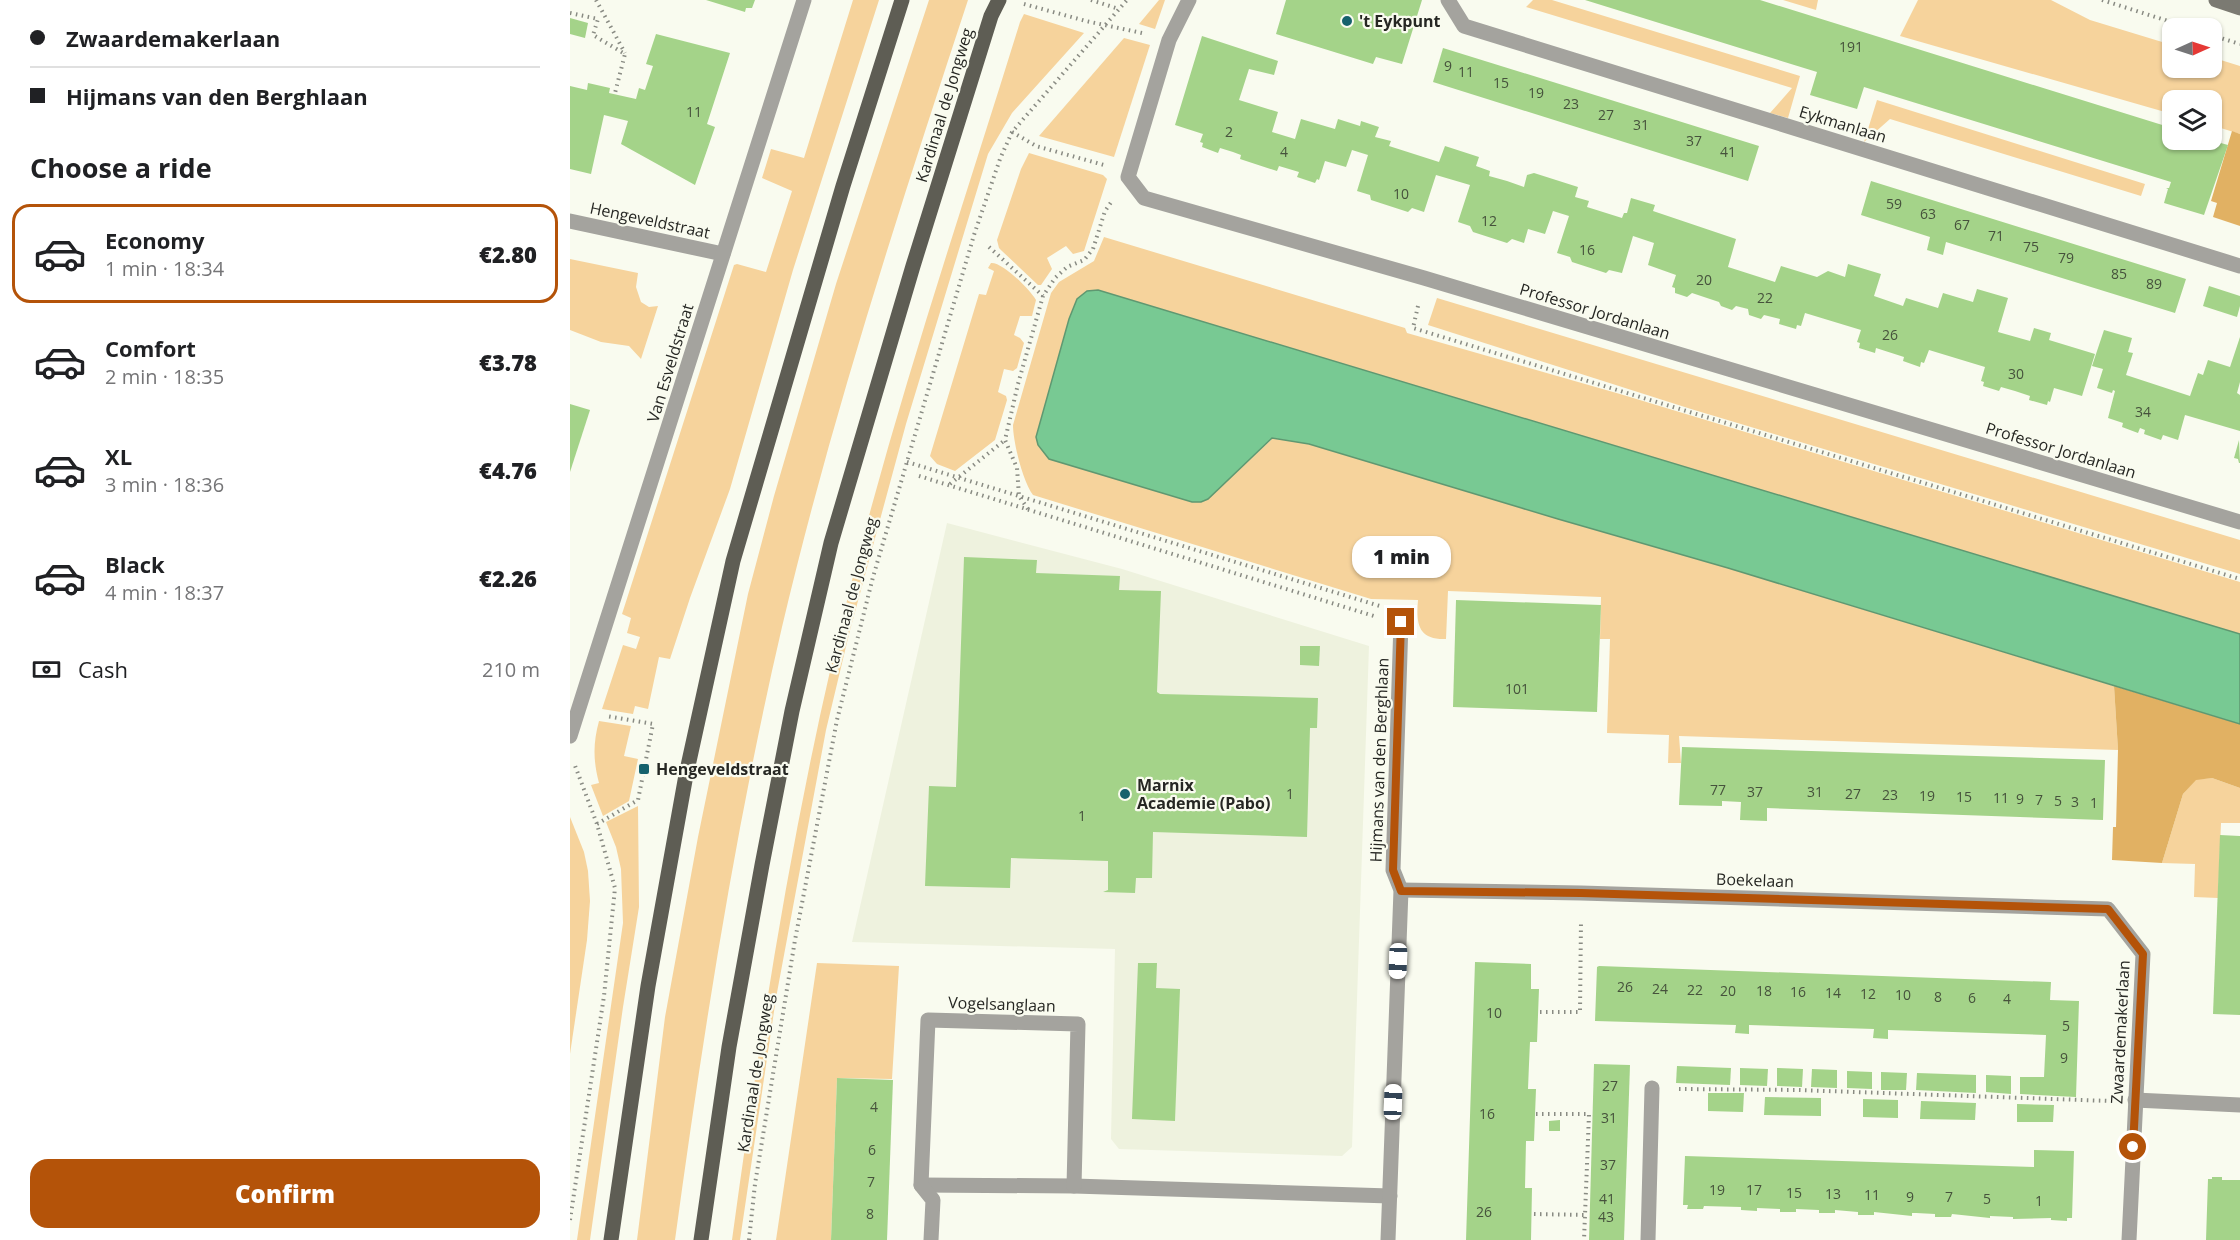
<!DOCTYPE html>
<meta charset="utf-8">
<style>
body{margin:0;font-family:"Open Sans",sans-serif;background:#f2f2f2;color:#202124;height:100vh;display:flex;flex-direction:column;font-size:22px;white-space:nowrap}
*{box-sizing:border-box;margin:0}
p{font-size:20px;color:#757577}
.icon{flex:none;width:33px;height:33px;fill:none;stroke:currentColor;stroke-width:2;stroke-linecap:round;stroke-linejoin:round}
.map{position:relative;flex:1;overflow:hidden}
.drawer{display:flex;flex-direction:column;background:#fff;width:570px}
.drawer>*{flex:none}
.banner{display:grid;align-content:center;height:132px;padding:0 30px;background:#fff}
.needle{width:39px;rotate:87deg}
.buttons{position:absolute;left:1592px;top:18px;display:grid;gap:12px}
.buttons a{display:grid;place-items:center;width:60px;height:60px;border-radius:12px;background:#fff;box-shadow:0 2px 4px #0004;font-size:30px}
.end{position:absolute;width:27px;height:27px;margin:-14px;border:8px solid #b45309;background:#fff;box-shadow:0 0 0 3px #fff}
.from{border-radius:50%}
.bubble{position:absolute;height:42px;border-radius:18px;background:#fff;box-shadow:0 2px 4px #0004;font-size:20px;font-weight:800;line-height:42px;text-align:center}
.car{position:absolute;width:18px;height:36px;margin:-18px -9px;border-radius:8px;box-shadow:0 0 4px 2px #0007;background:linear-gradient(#fff 24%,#345 0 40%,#fff 0 76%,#345 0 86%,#fff 0)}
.banner b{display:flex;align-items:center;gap:21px;height:57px;font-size:22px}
.banner b+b{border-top:2px solid #e0e0e0}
.banner i{width:15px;height:15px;background:#202124}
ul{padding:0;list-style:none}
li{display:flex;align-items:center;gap:18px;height:99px;margin:0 12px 9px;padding:0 18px;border:3px solid transparent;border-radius:18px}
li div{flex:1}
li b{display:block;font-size:22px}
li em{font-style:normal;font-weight:800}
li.active{border-color:#b45309}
li>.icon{width:54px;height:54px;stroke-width:1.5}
h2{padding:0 30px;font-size:27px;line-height:72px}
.pay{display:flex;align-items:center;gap:15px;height:66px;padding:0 30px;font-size:22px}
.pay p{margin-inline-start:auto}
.action{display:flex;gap:12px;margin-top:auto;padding:12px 30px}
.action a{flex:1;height:69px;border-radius:18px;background:#b45309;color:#fff;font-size:24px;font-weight:800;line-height:69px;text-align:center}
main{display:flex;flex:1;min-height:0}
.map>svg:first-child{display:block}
.built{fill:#eef2de}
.green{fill:#f6d39c}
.forest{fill:#e1b163}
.water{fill:#78c993;stroke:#5f9871;stroke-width:1.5}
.building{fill:#a4d389}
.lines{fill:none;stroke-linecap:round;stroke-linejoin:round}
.path{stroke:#898b83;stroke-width:4;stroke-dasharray:1.5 4.5;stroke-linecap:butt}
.service{stroke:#a4a39e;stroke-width:15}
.minor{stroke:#a4a39e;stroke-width:15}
.secondary{stroke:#7b7a72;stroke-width:15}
.primary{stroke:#5e5d54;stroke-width:15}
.route{stroke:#b45309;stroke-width:8}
.poi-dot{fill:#16626d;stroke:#f9fbef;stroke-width:2}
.labels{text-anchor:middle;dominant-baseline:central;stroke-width:4.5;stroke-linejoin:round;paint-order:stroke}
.number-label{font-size:14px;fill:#46523c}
.poi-label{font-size:16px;font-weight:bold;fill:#262723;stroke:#f9fbef;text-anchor:start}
.street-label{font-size:16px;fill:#262723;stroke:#f9fbef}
</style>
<main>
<section class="drawer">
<div class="banner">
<b><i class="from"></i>Zwaardemakerlaan</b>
<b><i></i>Hijmans van den Berghlaan</b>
</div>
<h2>Choose a ride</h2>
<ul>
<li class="active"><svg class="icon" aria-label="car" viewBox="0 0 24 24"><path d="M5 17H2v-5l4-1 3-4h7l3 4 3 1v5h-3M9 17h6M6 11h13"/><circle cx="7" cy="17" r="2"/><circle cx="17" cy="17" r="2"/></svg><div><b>Economy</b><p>1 min · 18:34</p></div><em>€2.80</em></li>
<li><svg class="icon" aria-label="car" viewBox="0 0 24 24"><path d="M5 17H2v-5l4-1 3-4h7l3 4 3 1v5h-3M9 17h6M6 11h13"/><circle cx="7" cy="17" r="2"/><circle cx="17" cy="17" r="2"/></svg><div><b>Comfort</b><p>2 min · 18:35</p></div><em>€3.78</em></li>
<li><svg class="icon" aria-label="car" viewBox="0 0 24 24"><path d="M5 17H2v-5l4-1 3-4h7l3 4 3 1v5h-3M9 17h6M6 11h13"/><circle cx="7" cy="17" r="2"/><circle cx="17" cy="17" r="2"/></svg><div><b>XL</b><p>3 min · 18:36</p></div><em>€4.76</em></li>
<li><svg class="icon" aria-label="car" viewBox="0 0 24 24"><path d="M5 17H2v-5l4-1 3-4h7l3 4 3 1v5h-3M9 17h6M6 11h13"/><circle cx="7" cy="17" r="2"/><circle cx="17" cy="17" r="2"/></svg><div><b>Black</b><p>4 min · 18:37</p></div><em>€2.26</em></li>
</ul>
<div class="pay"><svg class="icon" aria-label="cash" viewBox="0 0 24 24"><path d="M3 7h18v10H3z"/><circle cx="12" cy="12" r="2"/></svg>Cash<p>210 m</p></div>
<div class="action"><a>Confirm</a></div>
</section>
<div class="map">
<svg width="1670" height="1240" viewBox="0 0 1670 1240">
<rect width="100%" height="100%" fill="#f9fbef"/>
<polygon class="built" points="377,523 552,569 799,646 782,1147 772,1156 549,1149 541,1139 545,949 282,942"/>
<g class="green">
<polygon points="283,0 309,0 223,270 160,489 120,598 100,659 89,657 78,709 65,706 63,714 32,709 53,645 66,649 70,637 57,633 61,618 52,614 164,265 167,264 196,272 222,191 192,178 201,149 234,158"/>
<path d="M 359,0 L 398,0 C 330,207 262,415 212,627 C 165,829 133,1035 105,1240 L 67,1240 L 95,1017 L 128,837 L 178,594 L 204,496 L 266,284 Z"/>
<polygon points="589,0 595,0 585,29 569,24"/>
<polygon points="963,0 982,0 1230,76 1218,118 1200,113 1222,88 956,7"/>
<polygon points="1213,0 1248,0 1246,10"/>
<polygon points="1348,0 1481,0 1520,20 1602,45 1602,68 1641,68 1641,57 1670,66 1670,134 1641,125 1641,100 1602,100 1602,114 1330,36"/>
<path d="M 454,14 L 514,33 L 442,113 L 418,154 L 336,424 L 279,634 L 256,730 L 206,998 L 170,1240 L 162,1240 C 193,1013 228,787 286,565 C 333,382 394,203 450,22 Z"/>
<polygon points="554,38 580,45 544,157 469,136"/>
<polygon points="1307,100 1575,184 1571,196 1320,119 1294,142"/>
<polygon points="459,153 533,175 537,179 514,251 503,254 496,246 477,258 482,269 471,285 468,285 432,251 429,248 427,240 451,169"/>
<path d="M 534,237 L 835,328 L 837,333 L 1050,394 L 1670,582 L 1670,634 L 528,290 L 517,291 L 499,319 L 466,437 L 479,459 L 622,502 L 631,502 L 638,499 L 703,438 L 739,444 L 988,519 L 1158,568 L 1544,686 L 1548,750 L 1109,736 L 1111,763 L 1098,763 L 1099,735 L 1037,733 L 1040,639 L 1030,639 L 1031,597 L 878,591 L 876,639 C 848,640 846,624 848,600 L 801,599 L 463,495 C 453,482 443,442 443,425 L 481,293 L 489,282 L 524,261 Z"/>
<polygon points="0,259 68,273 66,287 71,302 79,307 88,306 71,359 59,346 31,342 0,330"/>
<path d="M 421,263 C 433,262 460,290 466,300 L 462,316 L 450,316 L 444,335 L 450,338 L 454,343 L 447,368 L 443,371 L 434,369 L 428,392 L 436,396 L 437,400 L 425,440 L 385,471 L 367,464 L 360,456 L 409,294 L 416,295 L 424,271 L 418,268 Z"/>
<polygon points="867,298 1670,540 1670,574 1121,409 858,325"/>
<path d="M 29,721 L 61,726 L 54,756 L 68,759 L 59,801 L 33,816 L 21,785 L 29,783 C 23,760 23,743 29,721 Z"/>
<polygon points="1642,778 1670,788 1670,823 1651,823 1648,898 1624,897 1625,864 1592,863 1613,794 1626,779"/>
<polygon points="68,806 69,907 53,1007 20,1240 7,1240 53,923 51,869 46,847 36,822"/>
<polygon points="0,817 14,852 18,871 20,901 17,940 0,1054"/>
<polygon points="247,963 329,966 322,1079 267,1078 261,1240 206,1240"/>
</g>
<g class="forest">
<polygon points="1662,131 1670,134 1670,226 1643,217 1647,203 1641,201"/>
<polygon points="1544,686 1670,724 1670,788 1642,778 1626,780 1613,794 1592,863 1542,860 1543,827 1546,827 1548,750"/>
</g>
<polygon class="water" points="528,290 1670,634 1670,724 1158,568 988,519 739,444 702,438 638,499 631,502 622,502 479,459 468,445 466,437 499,319 507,299 517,291"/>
<g class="building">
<polygon points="136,0 185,0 182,8 176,8 175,12"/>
<polygon points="716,0 852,0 832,64 806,57 803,64 706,34"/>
<polygon points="1015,0 1190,0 1602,128 1602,140 1640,140 1658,145 1634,215 1594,203 1598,189 1596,188 1599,188 1601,182 1294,87 1287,109 1240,95 1247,72"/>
<polygon points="0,18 18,23 15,38 0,34"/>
<polygon points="86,34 160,53 137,124 145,127 125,185 51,144 58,121 34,115 21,174 0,169 0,86 17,90 18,83 40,88 39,93 66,99 69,88 75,90 83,66 76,64"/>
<polygon points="632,36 708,61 704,75 679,69 669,100 708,112 702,132 725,139 731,119 765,129 768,119 790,126 791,121 809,127 805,137 821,141 819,146 869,162 875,146 909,157 906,166 920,171 919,176 937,181 954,187 957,175 964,173 1008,187 1005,197 1019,201 1017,207 1052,218 1054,213 1057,213 1061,198 1085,205 1083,211 1166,239 1158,267 1205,282 1211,266 1247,277 1258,271 1275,277 1278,264 1311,274 1304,296 1333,306 1336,298 1368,308 1373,293 1403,302 1407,289 1438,298 1428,332 1460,341 1464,328 1481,333 1479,340 1525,354 1512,396 1484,388 1480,402 1478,401 1477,405 1459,400 1460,396 1445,391 1431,387 1429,391 1413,386 1414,382 1411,381 1415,367 1359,350 1354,363 1351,362 1350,367 1333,361 1334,357 1306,348 1305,353 1289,348 1290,343 1287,342 1291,330 1235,313 1231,326 1227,325 1226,329 1209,324 1210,319 1194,315 1191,319 1179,315 1178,309 1166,306 1162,310 1151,306 1149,302 1122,293 1117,297 1105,293 1105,288 1102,287 1106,275 1078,265 1084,243 1063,236 1052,273 1039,270 1036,273 1002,262 1000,257 987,253 999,216 983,211 975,234 958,229 954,243 942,239 937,243 903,232 900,226 888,222 900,185 866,175 854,212 842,208 838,212 801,200 800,195 787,191 798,155 782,150 776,167 755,161 749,180 747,179 745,183 727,177 729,172 709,166 707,171 670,159 671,155 663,152 650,148 648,153 632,147 633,143 630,142 633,134 605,125"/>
<polygon points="873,48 1189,146 1178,181 863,82"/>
<polygon points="1301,181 1616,279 1605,313 1376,242 1373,255 1357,250 1360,237 1291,215"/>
<polygon points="1639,286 1670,296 1670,306 1667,317 1633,306"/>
<polygon points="1534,330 1562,338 1558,352 1563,353 1556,375 1620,396 1628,373 1633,375 1638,360 1660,367 1670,337 1670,382 1667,393 1670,395 1670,431 1615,415 1608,440 1593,435 1591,440 1574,434 1575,430 1570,428 1568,433 1552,427 1553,423 1538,418 1545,391 1543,390 1542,393 1527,388 1533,369 1522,366"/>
<polygon points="0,404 20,410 0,472"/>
<polygon points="1669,440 1670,463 1669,463 1668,459 1664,458"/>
<polygon points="394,557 467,560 466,573 550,576 549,590 591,591 587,692 590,694 748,698 747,728 740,728 737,837 583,832 582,878 566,878 565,893 533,892 538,890 538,861 441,858 440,888 355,886 359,786 386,787"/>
<polygon points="886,600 1031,605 1027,712 883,707"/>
<polygon points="730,646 750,646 749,666 730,665"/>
<polygon points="1112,747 1535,760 1533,820 1197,808 1197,821 1170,820 1171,802 1152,801 1152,806 1109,805"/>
<polygon points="1650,835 1670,836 1670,1015 1643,1014"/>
<polygon points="905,962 961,964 961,989 969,989 967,1042 960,1042 959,1064 958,1089 966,1089 964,1141 956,1141 955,1188 962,1188 961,1240 896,1240"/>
<polygon points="568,963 587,963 586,988 610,989 605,1121 562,1119"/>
<polygon points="1029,966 1481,982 1480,1000 1509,1001 1506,1097 1450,1094 1450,1077 1474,1077 1476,1035 1318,1030 1318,1039 1303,1038 1304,1029 1179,1025 1179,1034 1165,1033 1166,1025 1025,1021 1027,967"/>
<polygon points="1024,1064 1060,1065 1054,1240 1019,1240"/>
<polygon points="1107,1066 1161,1068 1160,1085 1106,1083"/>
<polygon points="1170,1068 1198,1069 1197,1086 1170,1085"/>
<polygon points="1207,1068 1233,1069 1232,1087 1207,1086"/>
<polygon points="1242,1069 1267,1070 1267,1088 1241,1087"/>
<polygon points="1277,1071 1302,1072 1302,1089 1277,1088"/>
<polygon points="1311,1072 1337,1073 1336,1090 1311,1090"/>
<polygon points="1347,1073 1406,1075 1406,1093 1346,1090"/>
<polygon points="1416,1075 1441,1076 1441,1094 1416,1092"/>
<polygon points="267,1078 323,1080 317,1240 261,1240"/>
<polygon points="1138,1093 1174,1093 1173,1112 1138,1111"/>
<polygon points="1195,1097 1251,1098 1251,1116 1194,1115"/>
<polygon points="1293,1099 1328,1100 1328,1118 1293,1117"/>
<polygon points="1351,1101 1406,1103 1405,1120 1350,1119"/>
<polygon points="1447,1104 1484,1105 1483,1122 1447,1122"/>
<polygon points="990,1120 990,1131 979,1131 979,1121"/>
<polygon points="1464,1150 1504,1151 1502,1218 1497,1218 1497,1221 1481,1220 1481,1218 1443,1219 1443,1217 1420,1216 1420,1218 1382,1214 1381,1217 1365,1217 1365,1214 1346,1213 1342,1213 1342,1216 1304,1212 1304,1215 1288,1215 1288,1212 1265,1210 1265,1213 1249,1213 1249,1210 1226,1209 1226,1212 1210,1212 1210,1209 1187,1208 1187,1211 1171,1210 1171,1207 1134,1206 1133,1209 1117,1209 1118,1205 1113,1205 1115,1156 1464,1167"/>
<polygon points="1642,1177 1652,1177 1652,1180 1670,1180 1670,1240 1636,1240 1638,1179 1642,1179"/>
</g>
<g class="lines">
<g class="path">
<polyline points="26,0 55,53"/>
<polyline points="521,0 549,9"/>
<polyline points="1532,0 1620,28"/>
<polyline points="454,4 516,21 572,33"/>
<polyline points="0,13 28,19 23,35 55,54 45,93"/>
<polyline points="1641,35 1670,44"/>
<polyline points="442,132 466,146 534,165"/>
<polyline points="419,247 473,296"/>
<polyline points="848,306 843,328 1670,579"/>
<polyline points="337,462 810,606"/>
<polyline points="349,476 804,616"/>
<polyline points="380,484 435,440"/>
<polyline points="458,509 449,496 447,468 435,440 448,384 473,296 485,278 497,267 514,260 523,249 535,211 542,201"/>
<polyline points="27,824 68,800 83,724 36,716"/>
<polyline points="970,1012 1010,1012 1011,920"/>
<polyline points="1109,1089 1228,1090 1540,1101"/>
<polyline points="966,1114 1019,1114 1014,1240"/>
<polyline points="964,1214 1015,1215"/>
<polyline points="0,1220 34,996 45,888 27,824 4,763"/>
<polyline points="179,1240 185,1184 225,940 267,720 303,577 404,235 430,159 442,132 557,0"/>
</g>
<g class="service">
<polyline points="878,0 894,26 1670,266"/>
<polyline points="1078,1240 1082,1088"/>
</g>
<g class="minor">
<polyline points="619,0 599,40 558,177 574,198 854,278 1670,522"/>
<polyline points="0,221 153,254"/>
<polyline points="0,736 234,0"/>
<polyline points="831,890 1011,893 1538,909 1573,954 1559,1240"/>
<polyline points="1565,1100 1670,1105"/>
<polyline points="351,1185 504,1186 820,1196"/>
<polyline points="361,1240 363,1200 351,1185 358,1020 508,1024 504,1186"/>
<polyline points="818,1240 831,890 823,870 831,622"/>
</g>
<polyline class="secondary" points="1646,0 1670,8"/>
<g class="primary">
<polyline points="41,1240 78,986 116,775 163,561 273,186 332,0"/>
<polyline points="131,1240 159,1047 192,865 222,711 261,543 343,266 421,16 429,0"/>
</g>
</g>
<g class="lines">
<polyline class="route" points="831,622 823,870 831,891 1011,893 1538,909 1573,954 1563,1147"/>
</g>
<g class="poi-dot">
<circle cx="777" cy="21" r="6"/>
<rect x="68" y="763" width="12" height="12" rx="3"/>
<circle cx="555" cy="794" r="6"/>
</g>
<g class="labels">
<g class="number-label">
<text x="1281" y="46">191</text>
<text x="878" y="65">9</text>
<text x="896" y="71">11</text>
<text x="931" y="82">15</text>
<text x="966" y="92">19</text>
<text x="1001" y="103">23</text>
<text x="124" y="111">11</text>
<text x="1036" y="114">27</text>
<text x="1071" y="124">31</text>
<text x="659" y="131">2</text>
<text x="1124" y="140">37</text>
<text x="714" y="151">4</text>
<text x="1158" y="151">41</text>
<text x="831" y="193">10</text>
<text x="1324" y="203">59</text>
<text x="1358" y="213">63</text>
<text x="919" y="220">12</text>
<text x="1392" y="224">67</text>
<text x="1426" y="235">71</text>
<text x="1461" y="246">75</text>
<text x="1017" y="249">16</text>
<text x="1496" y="257">79</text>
<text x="1549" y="273">85</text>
<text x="1134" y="279">20</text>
<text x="1584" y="283">89</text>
<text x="1195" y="297">22</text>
<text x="1320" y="334">26</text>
<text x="1446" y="373">30</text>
<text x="1573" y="411">34</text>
<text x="947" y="688">101</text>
<text x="1148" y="789">77</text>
<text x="1185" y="791">37</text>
<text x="1245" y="791">31</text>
<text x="720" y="793">1</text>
<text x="1283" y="793">27</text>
<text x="1320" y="794">23</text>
<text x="1357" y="795">19</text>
<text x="1394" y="796">15</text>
<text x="1431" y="797">11</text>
<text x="1450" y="798">9</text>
<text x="1469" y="799">7</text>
<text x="1488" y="800">5</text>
<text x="1505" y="801">3</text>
<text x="1524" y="802">1</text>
<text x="512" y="815">1</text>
<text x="1055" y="986">26</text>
<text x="1090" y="988">24</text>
<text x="1125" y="989">22</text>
<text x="1158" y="990">20</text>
<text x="1194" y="990">18</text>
<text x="1228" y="991">16</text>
<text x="1263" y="992">14</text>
<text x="1298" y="993">12</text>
<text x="1333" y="994">10</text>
<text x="1368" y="996">8</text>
<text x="1402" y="997">6</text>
<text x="1437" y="998">4</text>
<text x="924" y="1012">10</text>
<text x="1496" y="1025">5</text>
<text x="1494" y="1057">9</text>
<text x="1040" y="1085">27</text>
<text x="304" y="1106">4</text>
<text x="917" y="1113">16</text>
<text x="1039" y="1117">31</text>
<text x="302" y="1149">6</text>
<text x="1038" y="1164">37</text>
<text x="301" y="1181">7</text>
<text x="1147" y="1189">19</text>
<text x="1184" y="1189">17</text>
<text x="1224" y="1192">15</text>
<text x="1263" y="1193">13</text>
<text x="1302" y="1194">11</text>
<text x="1340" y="1196">9</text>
<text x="1379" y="1196">7</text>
<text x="1037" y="1198">41</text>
<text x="1417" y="1198">5</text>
<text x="1469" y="1200">1</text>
<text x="914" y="1211">26</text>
<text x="300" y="1213">8</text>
<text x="1036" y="1216">43</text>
</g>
<g class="poi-label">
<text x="789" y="21">'t Eykpunt</text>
<text x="86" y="769">Hengeveldstraat</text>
<text x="567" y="785">Marnix<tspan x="567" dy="18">Academie (Pabo)</tspan></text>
</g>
<g class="street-label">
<text transform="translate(374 105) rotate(-73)">Kardinaal de Jongweg</text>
<text transform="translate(1273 124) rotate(17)">Eykmanlaan</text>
<text transform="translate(80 220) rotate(12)">Hengeveldstraat</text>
<text transform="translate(1025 311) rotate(17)">Professor Jordanlaan</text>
<text transform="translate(100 363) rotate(-73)">Van Esveldstraat</text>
<text transform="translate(1491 450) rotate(17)">Professor Jordanlaan</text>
<text transform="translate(281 595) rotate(-75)">Kardinaal de Jongweg</text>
<text transform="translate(809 760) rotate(-88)">Hijmans van den Berghlaan</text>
<text transform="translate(1185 880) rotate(2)">Boekelaan</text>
<text transform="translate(432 1004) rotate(2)">Vogelsanglaan</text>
<text transform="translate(1550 1032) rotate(-87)">Zwaardemakerlaan</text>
<text transform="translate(185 1073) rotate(-81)">Kardinaal de Jongweg</text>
</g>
</g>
</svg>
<div class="buttons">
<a><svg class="needle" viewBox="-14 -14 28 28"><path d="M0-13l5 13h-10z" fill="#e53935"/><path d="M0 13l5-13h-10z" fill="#757577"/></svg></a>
<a><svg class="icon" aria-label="layers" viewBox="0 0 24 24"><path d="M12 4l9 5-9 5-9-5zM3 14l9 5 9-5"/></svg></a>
</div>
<i class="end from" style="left:1563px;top:1147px"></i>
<i class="end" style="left:831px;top:622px"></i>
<div class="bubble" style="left:782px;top:536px;width:99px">1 min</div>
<i class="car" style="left:828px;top:961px;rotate:182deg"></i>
<i class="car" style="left:823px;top:1102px;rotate:2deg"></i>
</div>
</main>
